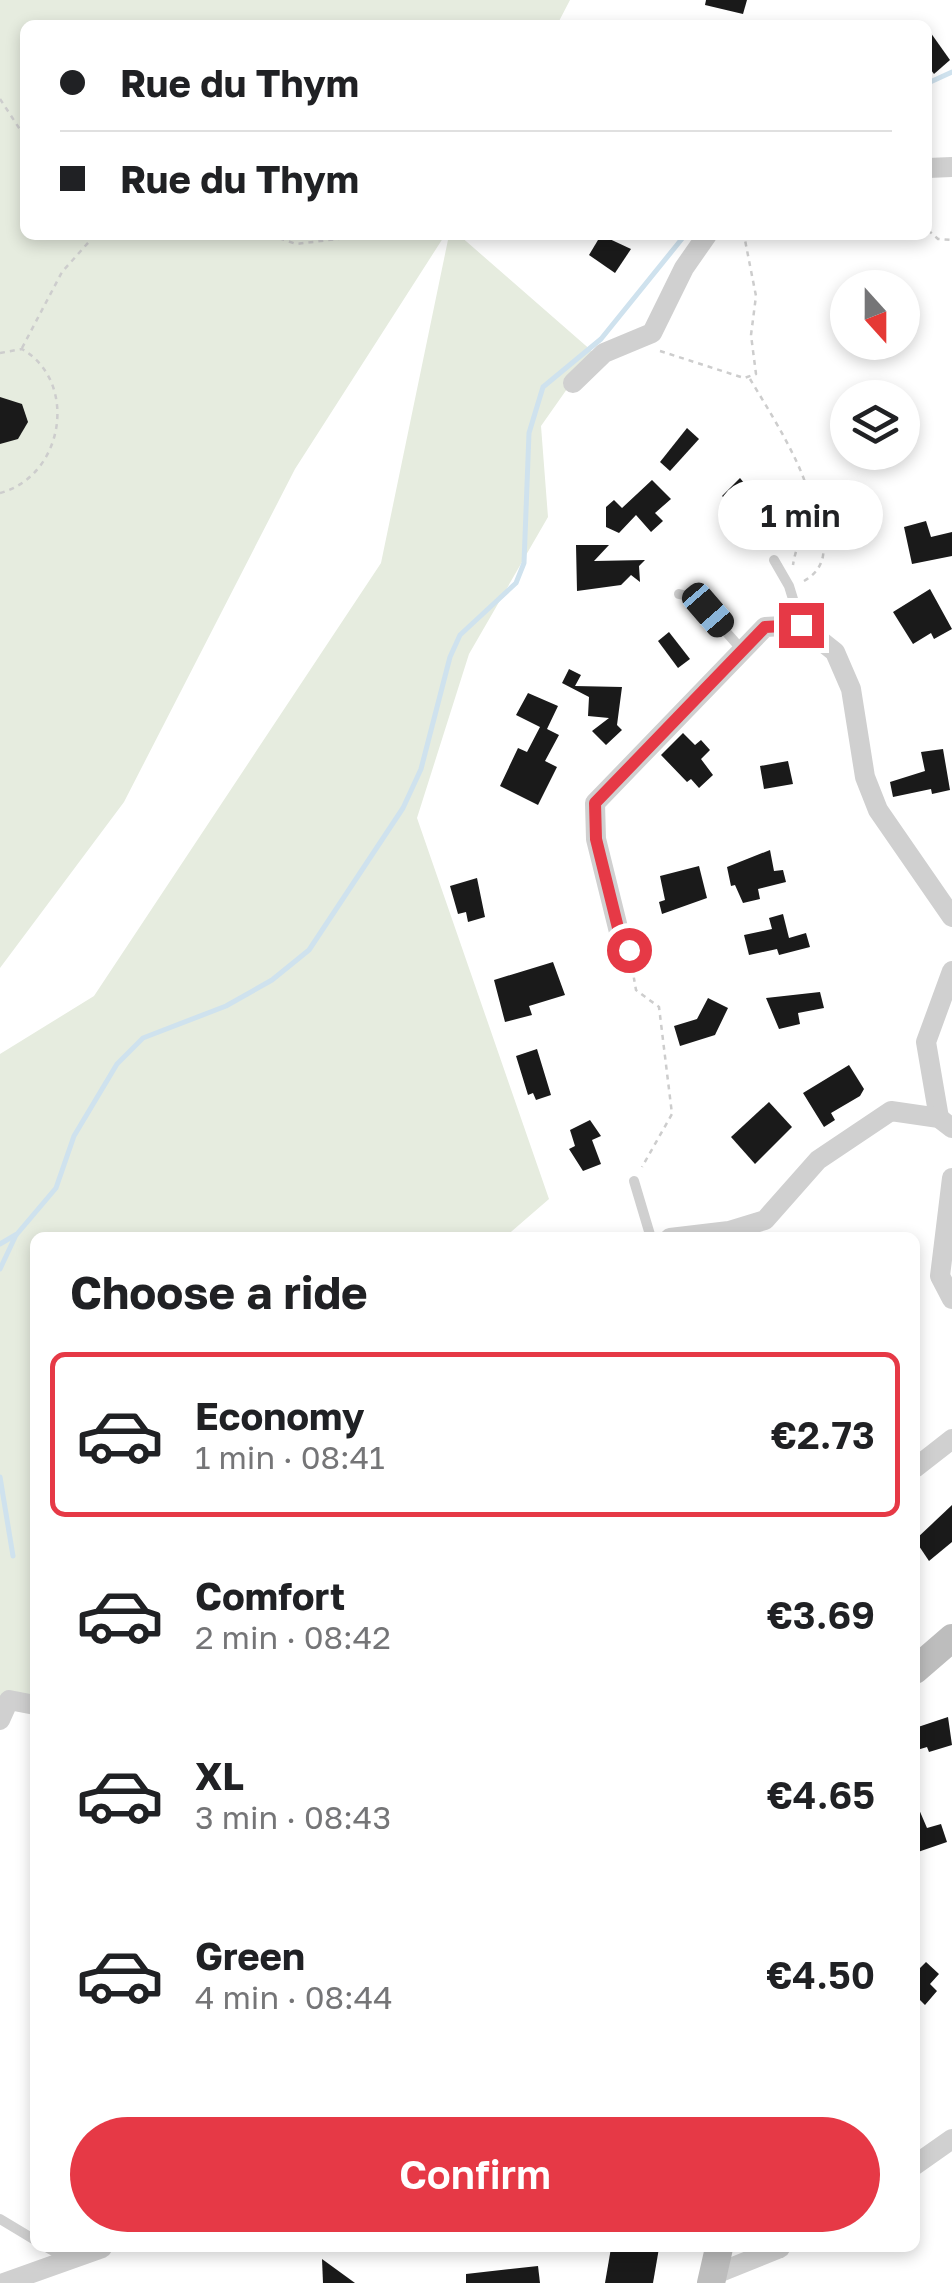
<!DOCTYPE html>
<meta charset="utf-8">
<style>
body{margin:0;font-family:"Golos Text",sans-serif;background:#f2f2f2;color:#202124;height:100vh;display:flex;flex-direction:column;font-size:38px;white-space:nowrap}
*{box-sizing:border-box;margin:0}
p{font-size:32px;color:#757577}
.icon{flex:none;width:55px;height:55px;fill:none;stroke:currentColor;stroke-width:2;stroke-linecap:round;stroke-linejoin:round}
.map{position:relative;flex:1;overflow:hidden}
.details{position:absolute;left:30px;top:1232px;width:890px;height:1020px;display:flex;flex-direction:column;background:#fff;border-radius:15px;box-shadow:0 5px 15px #0003}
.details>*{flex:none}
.hud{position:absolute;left:20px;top:20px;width:912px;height:220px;border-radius:15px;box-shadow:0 5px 15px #0003;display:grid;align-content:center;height:220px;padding:0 40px;background:#fff}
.needle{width:65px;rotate:159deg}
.fabs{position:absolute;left:830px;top:270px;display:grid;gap:20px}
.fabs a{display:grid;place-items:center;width:90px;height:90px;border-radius:50%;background:#fff;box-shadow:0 5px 15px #0003;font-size:50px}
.end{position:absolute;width:45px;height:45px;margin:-22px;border:12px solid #e63946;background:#fff;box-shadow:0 0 0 5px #fff}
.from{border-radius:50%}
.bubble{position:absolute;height:70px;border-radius:35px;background:#fff;box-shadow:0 5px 15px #0003;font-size:32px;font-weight:600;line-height:70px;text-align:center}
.car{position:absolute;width:30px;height:60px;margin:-30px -15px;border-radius:12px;box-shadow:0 0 8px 2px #0007;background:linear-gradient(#222 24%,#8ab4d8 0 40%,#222 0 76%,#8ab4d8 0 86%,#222 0)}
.hud b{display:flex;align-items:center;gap:35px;height:95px;font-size:38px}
.hud b+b{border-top:2px solid #e0e0e0}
.hud i{width:25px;height:25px;background:#202124}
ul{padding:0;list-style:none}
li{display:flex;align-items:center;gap:30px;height:165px;margin:0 20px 15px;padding:0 20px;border:5px solid transparent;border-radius:15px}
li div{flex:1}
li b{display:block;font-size:38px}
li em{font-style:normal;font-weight:600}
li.active{border-color:#e63946}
li>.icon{width:90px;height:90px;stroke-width:1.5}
h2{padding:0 40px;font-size:45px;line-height:120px}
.primary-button{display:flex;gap:20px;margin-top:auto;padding:20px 40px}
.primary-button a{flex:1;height:115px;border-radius:60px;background:#e63946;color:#fff;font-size:40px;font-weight:600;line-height:115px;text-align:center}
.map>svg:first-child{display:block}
.green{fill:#e6ecdf}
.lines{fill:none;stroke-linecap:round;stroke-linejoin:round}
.stream{stroke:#cfe2ee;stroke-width:5}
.building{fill:#1a1a1a}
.path{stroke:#cdcdcd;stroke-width:2.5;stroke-dasharray:5 5;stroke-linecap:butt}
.lane{stroke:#d0d0d0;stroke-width:10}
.street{stroke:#d0d0d0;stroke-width:20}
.secondary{stroke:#bdbdbd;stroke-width:28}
.route{stroke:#e63946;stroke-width:12}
</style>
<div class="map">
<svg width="952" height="2283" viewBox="0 0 952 2283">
<rect width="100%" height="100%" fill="#fff"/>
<g class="green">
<polygon points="0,0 570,0 557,25 25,25 25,235 445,235 295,469 124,802 0,968"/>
<polygon points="449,235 459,235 593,352 541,426 548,517 469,654 417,818 549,1199 505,1237 35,1238 35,1716 0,1702 0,1054 94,996 381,563"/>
</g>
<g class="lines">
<g class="stream">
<polyline points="928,83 952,72"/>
<polyline points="0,1244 17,1234 56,1188 74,1136 117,1064 143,1038 226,1006 272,980 309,950 403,808 421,769 450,657 460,635 516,583 524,563 529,433 543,387 601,339 685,235"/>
<polyline points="0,1269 16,1235"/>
<polyline points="0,1477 13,1556"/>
</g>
</g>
<g class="building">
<polygon points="706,0 747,0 743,14 705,5"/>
<polygon points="928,29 950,60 934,74 928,66"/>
<polygon points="601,235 631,249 615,273 589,255"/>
<polygon points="0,397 22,404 28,422 18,439 0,444"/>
<polygon points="687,428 699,439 670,471 660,462"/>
<polygon points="740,478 761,504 748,519 722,496"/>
<polygon points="652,480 671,499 655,513 663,521 651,532 636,515 619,533 606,527 606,507 614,500 622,508"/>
<polygon points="926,521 931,537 952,532 952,556 912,564 904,527"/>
<polygon points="576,545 609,545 594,561 645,560 639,566 640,582 631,575 621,585 577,591"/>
<polygon points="930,589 952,629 934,639 931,633 913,644 893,612"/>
<polygon points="669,632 690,659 678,668 658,641"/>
<polygon points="569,669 581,675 575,686 622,687 617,725 622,730 606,745 592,731 609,718 588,716 589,697 562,683"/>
<polygon points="528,693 558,706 547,729 559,735 545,761 557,767 538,805 500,786 518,748 527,752 540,727 516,715"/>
<polygon points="683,733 695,745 701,740 710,750 701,759 713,775 699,788 691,779 687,782 661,755"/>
<polygon points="943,749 950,790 932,794 931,789 893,797 890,782 925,771 921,752"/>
<polygon points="788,761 793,784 764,789 760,766"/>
<polygon points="770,850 774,871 783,870 786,882 758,889 760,899 743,903 735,885 731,886 727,867"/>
<polygon points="699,866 707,898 662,914 659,902 665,900 660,876"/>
<polygon points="477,878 485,917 468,922 466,912 458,914 450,886"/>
<polygon points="783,914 789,938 806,933 810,947 779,955 777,949 749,955 744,935 772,929 769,918"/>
<polygon points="553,962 565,995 529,1006 532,1015 505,1022 494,980"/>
<polygon points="820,992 824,1008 798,1013 800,1024 779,1029 766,998"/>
<polygon points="708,998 728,1008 715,1035 680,1046 674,1026 697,1019"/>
<polygon points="537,1049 551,1095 536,1100 533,1093 528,1095 516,1056"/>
<polygon points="849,1065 864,1089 860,1096 831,1113 835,1120 824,1127 803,1093"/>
<polygon points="769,1102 792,1127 755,1164 731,1137"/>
<polygon points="590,1120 601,1136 592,1140 601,1164 583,1171 569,1149 575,1146 570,1130"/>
<polygon points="952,1505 952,1542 929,1561 915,1540"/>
<polygon points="948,1717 952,1745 929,1752 927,1747 917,1750 915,1728"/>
<polygon points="915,1800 927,1828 941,1824 947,1842 915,1853"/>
<polygon points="926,1962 939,1974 930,1984 937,1991 925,2005 915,1995 915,1973"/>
<polygon points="611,2248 659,2248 653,2283 605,2283"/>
<polygon points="322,2259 355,2283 323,2283"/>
<polygon points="538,2266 540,2283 466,2283 466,2274"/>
</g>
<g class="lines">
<g class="path">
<polyline points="0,99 25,137"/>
<polyline points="928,230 938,239 952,240"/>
<polyline points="270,235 296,244 371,235"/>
<polyline points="22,348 62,272 95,235"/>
<polyline points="660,351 744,378 756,374 751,335 756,296 744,235"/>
<path d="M 0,353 L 22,349 C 79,382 64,476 0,493"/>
<path d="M 750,379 C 766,406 816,483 810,513 C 806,530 796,544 793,565"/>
<path d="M 804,581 C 832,565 826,536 810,513"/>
<polyline points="632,967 636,990 659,1007 672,1114 642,1167"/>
</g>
<g class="lane">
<polyline points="774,560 789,586 801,625"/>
<polyline points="679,594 696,598 743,651"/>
<polyline points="634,1181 651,1238"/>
<polyline points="0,2219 35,2240"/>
<polyline points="48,2248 69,2259"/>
</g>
<g class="street">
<polyline points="928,168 952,167"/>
<polyline points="573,383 604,353 652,333 684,268 707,235"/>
<polyline points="629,950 622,944 596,839 595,803 765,627 801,625 835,652 851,689 865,777 878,810 952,917"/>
<polyline points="939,1118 926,1042 952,971"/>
<polyline points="952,1178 940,1276 952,1299"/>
<polyline points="670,1238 729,1231 765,1220 818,1160 891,1111 939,1118 952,1128"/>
<polyline points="915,1468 952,1439"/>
<polyline points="0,1720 9,1700 35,1705"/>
<polyline points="915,2165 952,2139"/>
<polyline points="713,2275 780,2248"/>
<polyline points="4,2283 102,2248"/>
</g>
<g class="secondary">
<polyline points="915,1670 952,1638"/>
<polyline points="711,2283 719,2248"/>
</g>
</g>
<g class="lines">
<polyline class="route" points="629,950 622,944 596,839 595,803 765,627 801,625"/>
</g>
</svg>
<div class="fabs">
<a><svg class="needle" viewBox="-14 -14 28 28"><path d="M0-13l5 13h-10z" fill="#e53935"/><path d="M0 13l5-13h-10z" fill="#757577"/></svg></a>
<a><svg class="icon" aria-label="layers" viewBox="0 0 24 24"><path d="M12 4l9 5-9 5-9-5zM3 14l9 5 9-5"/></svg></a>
</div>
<i class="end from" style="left:629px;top:950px"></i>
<i class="end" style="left:801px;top:625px"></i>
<div class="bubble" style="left:718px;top:480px;width:165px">1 min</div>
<i class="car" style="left:708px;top:610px;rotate:139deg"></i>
<div class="hud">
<b><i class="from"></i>Rue du Thym</b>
<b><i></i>Rue du Thym</b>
</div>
<section class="details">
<h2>Choose a ride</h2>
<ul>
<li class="active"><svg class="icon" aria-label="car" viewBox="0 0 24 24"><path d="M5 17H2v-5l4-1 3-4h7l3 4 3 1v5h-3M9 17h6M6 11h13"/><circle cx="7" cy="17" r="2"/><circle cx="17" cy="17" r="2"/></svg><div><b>Economy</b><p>1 min · 08:41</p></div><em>€2.73</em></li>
<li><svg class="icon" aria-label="car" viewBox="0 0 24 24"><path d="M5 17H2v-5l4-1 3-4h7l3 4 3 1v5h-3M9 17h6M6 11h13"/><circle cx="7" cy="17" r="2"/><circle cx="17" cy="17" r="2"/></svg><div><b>Comfort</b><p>2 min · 08:42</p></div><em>€3.69</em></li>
<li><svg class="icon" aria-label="car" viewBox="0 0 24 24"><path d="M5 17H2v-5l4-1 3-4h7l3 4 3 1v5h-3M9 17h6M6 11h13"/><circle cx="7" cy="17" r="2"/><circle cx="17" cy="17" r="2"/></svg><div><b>XL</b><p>3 min · 08:43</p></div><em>€4.65</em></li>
<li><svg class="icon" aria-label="car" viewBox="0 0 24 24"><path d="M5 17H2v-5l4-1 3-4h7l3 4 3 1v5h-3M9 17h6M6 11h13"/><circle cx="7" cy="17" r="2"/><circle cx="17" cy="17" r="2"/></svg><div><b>Green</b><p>4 min · 08:44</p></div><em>€4.50</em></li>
</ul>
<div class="primary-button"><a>Confirm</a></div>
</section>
</div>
